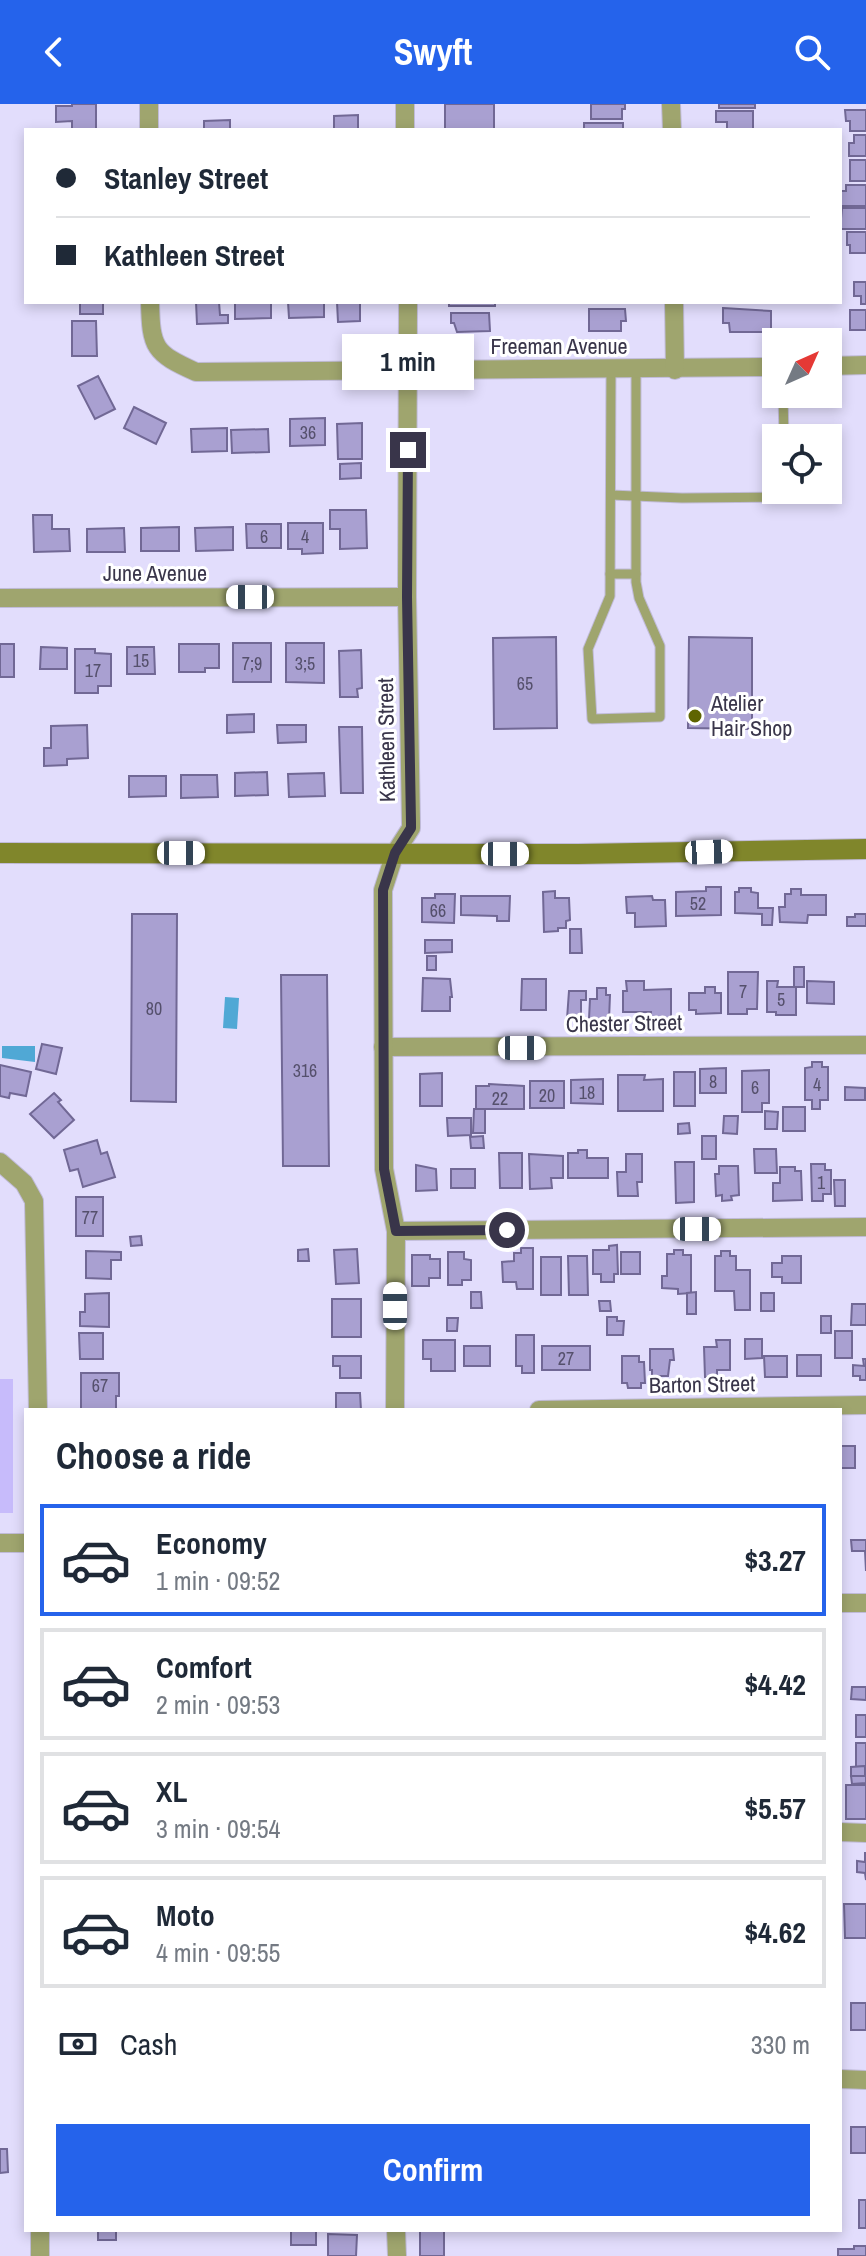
<!DOCTYPE html>
<meta charset="utf-8">
<style>
body{margin:0;font-family:"Archivo Narrow",sans-serif;background:#f2f2f3;color:#1f2937;height:100vh;display:flex;flex-direction:column;font-size:30px;white-space:nowrap}
*{box-sizing:border-box;margin:0}
p{font-size:26px;color:#747a83}
.icon{flex:none;width:44px;height:44px;fill:none;stroke:currentColor;stroke-width:2;stroke-linecap:round;stroke-linejoin:round}
.map{position:relative;flex:1;overflow:hidden}
.drawer{position:absolute;left:24px;top:1304px;width:818px;height:824px;display:flex;flex-direction:column;background:#fff;border-radius:0px;box-shadow:0 4px 12px #0003}
.drawer>*{flex:none}
.guide{position:absolute;left:24px;top:24px;width:818px;height:176px;border-radius:0px;box-shadow:0 4px 12px #0003;display:grid;align-content:center;height:176px;padding:0 32px;background:#fff}
.needle{width:52px;rotate:45deg}
.controls{position:absolute;left:762px;top:224px;display:grid;gap:16px}
.controls a{display:grid;place-items:center;width:80px;height:80px;border-radius:0px;background:#fff;box-shadow:0 4px 12px #0003;font-size:40px}
.end{position:absolute;width:36px;height:36px;margin:-18px;border:10px solid #39354a;background:#fff;box-shadow:0 0 0 4px #fff}
.from{border-radius:50%}
.bubble{position:absolute;height:56px;border-radius:0px;background:#fff;box-shadow:0 4px 12px #0003;font-size:26px;font-weight:800;line-height:56px;text-align:center}
.car{position:absolute;width:24px;height:48px;margin:-24px -12px;border-radius:10px;box-shadow:0 0 6px 2px #0007;background:linear-gradient(#fff 24%,#345 0 40%,#fff 0 76%,#345 0 86%,#fff 0)}
.guide b{display:flex;align-items:center;gap:28px;height:76px;font-size:30px}
.guide b+b{border-top:2px solid #e0e1e3}
.guide i{width:20px;height:20px;background:#1f2937}
ul{padding:0;list-style:none}
li{display:flex;align-items:center;gap:24px;height:112px;margin:0 16px 12px;padding:0 16px;border:4px solid #e0e1e3;border-radius:0px}
li div{flex:1}
li b{display:block;font-size:30px}
li em{font-style:normal;font-weight:800}
li.active{border-color:#2563eb}
li>.icon{width:72px;height:72px;stroke-width:1.5}
h2{padding:0 32px;font-size:36px;line-height:96px}
.pay{display:flex;align-items:center;gap:20px;height:88px;padding:0 32px;font-size:30px}
.pay p{margin-inline-start:auto}
.action{display:flex;gap:16px;margin-top:auto;padding:16px 32px}
.action a{flex:1;height:92px;border-radius:0px;background:#2563eb;color:#fff;font-size:32px;font-weight:800;line-height:92px;text-align:center}
header{display:flex;justify-content:space-between;align-items:center;height:104px;padding:0 32px;background:#2563eb;color:#fff;font-size:36px;font-weight:800}
.map>svg:first-child{display:block}
.green{fill:#c7bbfb}
.water{fill:#50a8d5}
.building{fill:#a9a0d1;stroke:#716895;stroke-width:2}
.lines{fill:none;stroke-linecap:round;stroke-linejoin:round}
.service-casing{stroke:#c0bbd8;stroke-width:11}
.minor-casing{stroke:#c0bbd8;stroke-width:20}
.secondary-casing{stroke:#c0bbd8;stroke-width:22}
.service{stroke:#9fa56e;stroke-width:9}
.minor{stroke:#9fa56e;stroke-width:18}
.secondary{stroke:#80862b;stroke-width:20}
.route{stroke:#39354a;stroke-width:10}
.poi-dot{fill:#5f6400;stroke:#fff;stroke-width:3}
.labels{text-anchor:middle;dominant-baseline:central;stroke-width:6;stroke-linejoin:round;paint-order:stroke}
.number-label{font-size:18px;fill:#55506c}
.street-label{font-size:22px;fill:#39354a;stroke:#fff}
.poi-label{font-size:22px;fill:#39354a;stroke:#fff;text-anchor:start}
</style>
<header><svg class="icon" aria-label="back" viewBox="0 0 24 24"><path d="M15 5l-7 7 7 7"/></svg>Swyft<svg class="icon" aria-label="search" viewBox="0 0 24 24"><circle cx="10" cy="10" r="6"/><path d="M15 15l6 6"/></svg></header>
<div class="map">
<svg width="866" height="2152" viewBox="0 0 866 2152">
<rect width="100%" height="100%" fill="#e2ddfc"/>
<rect class="green" x="0" y="1275" width="13" height="134"/>
<g class="water">
<polygon points="225,893 239,894 237,925 223,924"/>
<polygon points="2,942 35,942 35,958 2,954"/>
</g>
<g class="building">
<polygon points="72,0 96,0 96,26 72,26 72,17 56,18 56,2 72,2"/>
<rect x="445" y="0" width="49" height="26"/>
<polygon points="591,0 625,0 625,5 622,5 622,15 591,15"/>
<rect x="719" y="0" width="36" height="4"/>
<polygon points="845,6 866,6 866,27 850,27 850,17 846,17"/>
<polygon points="716,7 753,7 753,26 727,26 727,18 716,18"/>
<polygon points="358,11 358,26 334,26 334,12"/>
<polygon points="230,16 230,26 204,26 204,17"/>
<rect x="584" y="19" width="39" height="7"/>
<polygon points="854,31 866,31 866,52 849,52 849,39 854,39"/>
<rect x="850" y="56" width="16" height="21"/>
<polygon points="846,81 866,81 866,102 840,102 840,87 846,87"/>
<polygon points="842,104 866,104 866,125 840,125"/>
<polygon points="847,128 866,128 866,149 850,149 850,141 847,141"/>
<polygon points="854,178 866,178 866,200 861,200 861,192 854,192"/>
<rect x="80" y="198" width="23" height="12"/>
<polygon points="196,198 219,198 220,211 228,211 228,219 197,220"/>
<polygon points="235,198 271,198 271,214 235,215"/>
<polygon points="288,198 324,198 324,213 289,214"/>
<polygon points="337,198 360,198 360,217 338,218"/>
<rect x="449" y="198" width="46" height="4"/>
<polygon points="723,204 771,207 771,228 730,228 729,219 723,219"/>
<polygon points="589,205 625,205 626,217 621,217 621,227 589,227"/>
<rect x="850" y="206" width="16" height="20"/>
<polygon points="451,209 489,209 490,227 457,228 454,219 451,219"/>
<polygon points="72,217 96,217 97,252 72,252"/>
<polygon points="98,272 115,305 95,315 78,282"/>
<polygon points="134,303 166,319 156,340 124,324"/>
<polygon points="325,314 325,341 290,342 290,315"/>
<polygon points="362,319 362,355 338,355 337,320"/>
<polygon points="227,324 227,347 192,348 191,325"/>
<polygon points="268,325 269,348 232,349 231,326"/>
<polygon points="361,359 361,374 340,375 340,360"/>
<polygon points="330,406 366,406 367,444 340,445 340,425 330,425"/>
<polygon points="33,411 52,411 52,425 69,425 70,447 34,448"/>
<polygon points="288,419 323,419 323,449 302,450 302,445 288,445"/>
<polygon points="246,420 281,420 281,444 247,444"/>
<polygon points="179,423 179,447 141,447 141,424"/>
<polygon points="233,423 233,446 196,447 195,424"/>
<polygon points="124,424 125,448 87,448 87,425"/>
<polygon points="556,533 557,624 494,625 493,534"/>
<polygon points="689,533 752,534 752,625 688,624"/>
<rect x="233" y="539" width="38" height="39"/>
<polygon points="286,539 324,539 324,579 286,578"/>
<rect x="0" y="540" width="14" height="33"/>
<polygon points="179,540 219,540 219,564 205,564 205,568 179,568"/>
<polygon points="41,543 67,544 67,565 40,565"/>
<polygon points="127,543 154,543 155,570 127,570"/>
<polygon points="75,545 95,545 95,549 111,550 111,582 98,582 98,589 75,589"/>
<polygon points="361,546 362,584 357,585 358,593 340,593 339,547"/>
<polygon points="254,610 254,628 227,629 227,611"/>
<polygon points="87,621 88,654 67,655 67,661 44,662 44,644 51,644 51,622"/>
<polygon points="277,621 306,621 306,638 278,639"/>
<polygon points="339,623 362,623 363,689 341,689"/>
<polygon points="267,668 268,691 235,692 235,669"/>
<polygon points="324,669 325,692 289,693 288,670"/>
<polygon points="181,671 217,671 218,693 181,694"/>
<polygon points="129,672 166,672 166,692 129,693"/>
<polygon points="706,783 721,783 721,811 676,812 676,788 706,787"/>
<polygon points="739,784 751,784 751,788 758,789 758,804 773,804 772,821 762,821 762,810 735,809 735,788 739,788"/>
<polygon points="791,785 801,785 801,791 826,791 826,811 808,811 807,819 780,818 779,803 785,803 785,790 791,790"/>
<polygon points="555,787 555,794 569,794 570,816 566,817 566,824 558,824 558,827 544,828 543,788"/>
<polygon points="435,790 455,790 454,819 422,818 422,794 435,794"/>
<polygon points="461,792 510,792 509,817 497,817 497,812 461,811"/>
<polygon points="652,792 653,796 665,796 666,822 635,823 635,809 627,809 626,793"/>
<polygon points="132,810 177,810 176,998 131,997"/>
<polygon points="855,810 866,810 866,822 847,822 847,813 855,813"/>
<polygon points="570,825 581,825 582,849 570,849"/>
<polygon points="425,836 452,836 452,848 425,849"/>
<rect x="427" y="852" width="9" height="14"/>
<rect x="794" y="863" width="10" height="20"/>
<polygon points="728,868 758,868 757,905 747,905 747,910 728,910"/>
<polygon points="281,871 327,871 329,1062 283,1062"/>
<polygon points="423,874 450,875 452,893 450,893 450,907 422,907"/>
<polygon points="522,875 546,875 546,906 521,906"/>
<polygon points="626,877 644,877 644,886 671,885 671,914 651,914 651,908 623,908 623,887 627,887"/>
<polygon points="767,877 778,877 777,883 796,883 796,911 776,911 776,908 767,908"/>
<polygon points="807,877 834,878 834,900 807,899"/>
<polygon points="705,883 715,883 715,889 721,889 721,909 696,910 696,906 689,906 689,889 705,889"/>
<polygon points="597,884 606,884 606,891 610,891 609,916 589,915 590,895 597,895"/>
<polygon points="569,887 586,887 586,896 581,896 581,915 567,915"/>
<polygon points="42,940 62,944 56,970 36,965"/>
<polygon points="812,958 822,958 822,963 828,963 828,996 820,996 820,1005 812,1005 812,996 805,996 805,964 812,963"/>
<polygon points="0,961 31,968 26,992 10,989 9,994 0,992"/>
<polygon points="726,964 726,989 700,989 700,965"/>
<polygon points="769,966 769,999 762,999 762,1008 742,1008 742,967"/>
<rect x="674" y="968" width="21" height="34"/>
<polygon points="442,969 442,1002 420,1002 420,970"/>
<polygon points="618,971 645,971 644,976 663,975 663,1007 618,1007"/>
<polygon points="603,975 603,1000 571,999 571,976"/>
<rect x="530" y="977" width="34" height="27"/>
<polygon points="489,980 524,982 524,1005 476,1005 476,982 489,982"/>
<polygon points="845,983 865,984 865,996 845,996"/>
<polygon points="54,989 61,996 58,998 74,1016 54,1034 30,1010"/>
<rect x="783" y="1003" width="22" height="24"/>
<polygon points="474,1005 485,1005 485,1029 473,1029"/>
<polygon points="765,1007 778,1008 777,1025 765,1025"/>
<polygon points="724,1012 738,1012 737,1030 723,1029"/>
<polygon points="447,1014 471,1014 471,1031 448,1032"/>
<polygon points="689,1019 690,1029 678,1030 678,1020"/>
<polygon points="483,1032 484,1044 471,1044 470,1033"/>
<rect x="702" y="1032" width="14" height="23"/>
<polygon points="97,1036 101,1050 107,1048 115,1073 83,1083 78,1065 70,1067 64,1046"/>
<polygon points="754,1045 776,1045 777,1069 755,1069"/>
<polygon points="578,1046 587,1046 587,1054 608,1054 608,1074 568,1074 568,1049 578,1049"/>
<polygon points="499,1049 522,1049 522,1084 500,1084"/>
<polygon points="529,1050 563,1052 563,1074 551,1074 552,1084 530,1085"/>
<polygon points="626,1050 642,1050 642,1078 637,1078 638,1092 618,1092 617,1068 626,1068"/>
<polygon points="675,1058 694,1058 694,1098 676,1099"/>
<polygon points="811,1060 825,1060 825,1066 831,1066 831,1090 823,1090 823,1097 812,1097"/>
<polygon points="416,1061 436,1065 437,1086 416,1087"/>
<polygon points="719,1062 738,1062 739,1091 731,1092 732,1096 722,1097 722,1091 716,1092 715,1070 719,1070"/>
<polygon points="780,1063 795,1063 795,1067 801,1067 802,1096 773,1097 773,1079 780,1079"/>
<rect x="451" y="1065" width="24" height="19"/>
<polygon points="834,1076 845,1076 845,1102 835,1102"/>
<rect x="76" y="1093" width="27" height="39"/>
<polygon points="141,1132 142,1141 131,1142 130,1133"/>
<polygon points="617,1141 618,1170 614,1170 614,1178 601,1178 601,1170 593,1170 593,1146 609,1146 609,1142"/>
<polygon points="521,1144 533,1144 533,1185 517,1185 516,1178 503,1178 502,1158 514,1157 514,1149 521,1149"/>
<polygon points="308,1145 309,1157 298,1157 298,1146"/>
<polygon points="357,1145 359,1179 336,1180 334,1146"/>
<polygon points="674,1146 683,1146 683,1151 691,1151 691,1189 678,1190 678,1185 662,1184 662,1172 667,1172 667,1150 674,1150"/>
<polygon points="86,1147 121,1148 121,1156 111,1156 111,1175 86,1174"/>
<polygon points="721,1147 730,1147 730,1152 736,1152 736,1166 750,1166 750,1206 735,1206 734,1187 715,1187 715,1152 721,1152"/>
<polygon points="448,1148 464,1148 464,1155 471,1156 471,1176 462,1176 462,1181 448,1181"/>
<rect x="621" y="1148" width="19" height="22"/>
<polygon points="412,1151 430,1151 430,1155 440,1155 440,1174 429,1174 429,1182 412,1182"/>
<polygon points="568,1152 587,1152 588,1191 569,1191"/>
<polygon points="782,1152 801,1152 801,1179 782,1179 782,1173 772,1173 772,1159 782,1159"/>
<rect x="541" y="1153" width="20" height="38"/>
<polygon points="471,1188 481,1188 482,1204 471,1204"/>
<polygon points="696,1188 696,1210 687,1210 687,1189"/>
<polygon points="109,1189 109,1223 80,1222 80,1208 85,1208 85,1190"/>
<rect x="761" y="1189" width="13" height="18"/>
<rect x="332" y="1195" width="29" height="38"/>
<polygon points="599,1197 610,1197 611,1207 600,1207"/>
<polygon points="852,1200 866,1200 866,1221 851,1221"/>
<rect x="821" y="1212" width="10" height="17"/>
<polygon points="607,1213 617,1213 617,1217 624,1217 623,1231 607,1231"/>
<polygon points="447,1214 458,1214 457,1227 447,1227"/>
<rect x="835" y="1227" width="17" height="27"/>
<polygon points="79,1229 103,1229 103,1255 80,1255"/>
<polygon points="516,1231 534,1231 534,1269 522,1269 522,1262 516,1262"/>
<polygon points="745,1235 762,1235 762,1254 745,1255"/>
<polygon points="423,1236 455,1236 455,1267 431,1267 431,1255 423,1255"/>
<polygon points="716,1236 730,1236 730,1266 717,1266 717,1273 705,1273 704,1243 717,1243"/>
<rect x="464" y="1242" width="26" height="20"/>
<rect x="542" y="1242" width="48" height="24"/>
<polygon points="650,1245 673,1245 674,1256 670,1256 668,1272 652,1272 652,1266 650,1266"/>
<rect x="797" y="1251" width="24" height="21"/>
<polygon points="333,1252 361,1252 361,1274 340,1274 340,1262 333,1262"/>
<polygon points="622,1252 639,1252 639,1258 644,1258 645,1279 641,1279 641,1284 628,1284 627,1279 622,1279"/>
<polygon points="764,1252 787,1252 787,1273 765,1273"/>
<polygon points="863,1255 866,1255 866,1276 860,1276 860,1272 853,1272 853,1261 864,1262"/>
<polygon points="81,1269 119,1269 119,1292 116,1292 116,1305 81,1305"/>
<polygon points="336,1289 360,1289 361,1306 336,1306"/>
<rect x="840" y="1342" width="15" height="22"/>
<polygon points="851,1436 866,1436 866,1467 865,1447 852,1447"/>
<polygon points="852,1583 866,1583 866,1596 851,1595"/>
<rect x="856" y="1611" width="10" height="22"/>
<polygon points="856,1639 866,1639 866,1662 856,1663"/>
<polygon points="865,1662 865,1672 851,1672 851,1663"/>
<polygon points="851,1672 866,1672 866,1679 852,1680"/>
<rect x="846" y="1681" width="20" height="34"/>
<polygon points="865,1749 866,1749 866,1776 865,1769 857,1768 857,1757 865,1758"/>
<polygon points="844,1800 866,1800 866,1834 845,1834"/>
<rect x="851" y="1899" width="15" height="27"/>
<rect x="851" y="2023" width="15" height="26"/>
<polygon points="0,2045 7,2045 8,2068 0,2069"/>
<rect x="859" y="2096" width="7" height="28"/>
<rect x="98" y="2126" width="18" height="10"/>
<rect x="291" y="2126" width="25" height="15"/>
<rect x="420" y="2126" width="24" height="26"/>
<polygon points="328,2130 357,2131 356,2152 328,2152"/>
<polygon points="854,2142 866,2142 866,2152 838,2152 838,2145 854,2145"/>
</g>
<g class="lines">
<g class="service-casing">
<g id="service">
<polyline points="611,266 610,492 588,545 592,615 660,613 660,542 639,494 636,478 636,266"/>
<polyline points="783,290 784,334"/>
<polyline points="611,391 682,394 785,393 785,386"/>
<polyline points="610,470 636,470"/>
</g>
</g>
<g class="minor-casing">
<g id="minor">
<polyline points="149,0 149,26"/>
<polyline points="405,0 405,26"/>
<polyline points="671,0 672,26"/>
<path d="M 150,198 C 151,244 154,249 196,268 L 776,263"/>
<polyline points="674,198 675,266"/>
<polyline points="828,262 866,261"/>
<polyline points="0,494 407,493"/>
<polyline points="383,943 866,941"/>
<polyline points="0,1058 24,1079 34,1097 38,1306"/>
<polyline points="396,1127 866,1123"/>
<polyline points="395,1306 396,1127 384,1065 383,786 395,749 411,724 411,719 407,493 408,198"/>
<polyline points="539,1306 866,1301"/>
<polyline points="0,1439 26,1439"/>
<polyline points="840,1499 866,1499"/>
<polyline points="840,1728 866,1729"/>
<polyline points="840,1975 866,1976"/>
<polyline points="396,2126 397,2152"/>
<polyline points="40,2152 40,2126"/>
</g>
</g>
<g class="secondary-casing">
<polyline id="secondary" points="0,749 578,750 866,745"/>
</g>
<use href="#service" class="service"/>
<use href="#minor" class="minor"/>
<use href="#secondary" class="secondary"/>
</g>
<g class="lines">
<polyline class="route" points="408,346 407,493 411,719 411,724 395,749 383,786 384,1065 396,1127 507,1126"/>
</g>
<circle class="poi-dot" cx="695" cy="612" r="8"/>
<g class="labels">
<g class="number-label">
<text x="308" y="328">36</text>
<text x="264" y="432">6</text>
<text x="305" y="432">4</text>
<text x="141" y="556">15</text>
<text x="252" y="559">7;9</text>
<text x="305" y="559">3;5</text>
<text x="93" y="566">17</text>
<text x="525" y="579">65</text>
<text x="698" y="799">52</text>
<text x="438" y="806">66</text>
<text x="743" y="887">7</text>
<text x="781" y="895">5</text>
<text x="154" y="904">80</text>
<text x="305" y="966">316</text>
<text x="713" y="977">8</text>
<text x="817" y="980">4</text>
<text x="755" y="983">6</text>
<text x="587" y="988">18</text>
<text x="547" y="991">20</text>
<text x="500" y="994">22</text>
<text x="821" y="1078">1</text>
<text x="90" y="1113">77</text>
<text x="566" y="1254">27</text>
<text x="100" y="1281">67</text>
</g>
<g class="street-label">
<text x="559" y="242">Freeman Avenue</text>
<text x="155" y="469">June Avenue</text>
<text transform="translate(386 636) rotate(-91)">Kathleen Street</text>
<text transform="translate(624 919) rotate(-1)">Chester Street</text>
<text transform="translate(702 1280) rotate(-1)">Barton Street</text>
</g>
<g class="poi-label">
<text x="711" y="599">Atelier<tspan x="711" dy="25">Hair Shop</tspan></text>
</g>
</g>
</svg>
<div class="controls">
<a><svg class="needle" viewBox="-14 -14 28 28"><path d="M0-13l5 13h-10z" fill="#e53935"/><path d="M0 13l5-13h-10z" fill="#747a83"/></svg></a>
<a><svg class="icon" aria-label="locate" viewBox="0 0 24 24"><circle cx="12" cy="12" r="6"/><path d="M12 2v4M12 18v4M2 12h4M18 12h4"/></svg></a>
</div>
<i class="end from" style="left:507px;top:1126px"></i>
<i class="end" style="left:408px;top:346px"></i>
<div class="bubble" style="left:342px;top:230px;width:132px">1 min</div>
<i class="car" style="left:250px;top:493px;rotate:270deg"></i>
<i class="car" style="left:709px;top:748px;rotate:88deg"></i>
<i class="car" style="left:181px;top:749px;rotate:90deg"></i>
<i class="car" style="left:505px;top:750px;rotate:90deg"></i>
<i class="car" style="left:522px;top:944px;rotate:90deg"></i>
<i class="car" style="left:697px;top:1125px;rotate:90deg"></i>
<i class="car" style="left:395px;top:1202px;rotate:0deg"></i>
<div class="guide">
<b><i class="from"></i>Stanley Street</b>
<b><i></i>Kathleen Street</b>
</div>
<section class="drawer">
<h2>Choose a ride</h2>
<ul>
<li class="active"><svg class="icon" aria-label="car" viewBox="0 0 24 24"><path d="M5 17H2v-5l4-1 3-4h7l3 4 3 1v5h-3M9 17h6M6 11h13"/><circle cx="7" cy="17" r="2"/><circle cx="17" cy="17" r="2"/></svg><div><b>Economy</b><p>1 min · 09:52</p></div><em>$3.27</em></li>
<li><svg class="icon" aria-label="car" viewBox="0 0 24 24"><path d="M5 17H2v-5l4-1 3-4h7l3 4 3 1v5h-3M9 17h6M6 11h13"/><circle cx="7" cy="17" r="2"/><circle cx="17" cy="17" r="2"/></svg><div><b>Comfort</b><p>2 min · 09:53</p></div><em>$4.42</em></li>
<li><svg class="icon" aria-label="car" viewBox="0 0 24 24"><path d="M5 17H2v-5l4-1 3-4h7l3 4 3 1v5h-3M9 17h6M6 11h13"/><circle cx="7" cy="17" r="2"/><circle cx="17" cy="17" r="2"/></svg><div><b>XL</b><p>3 min · 09:54</p></div><em>$5.57</em></li>
<li><svg class="icon" aria-label="car" viewBox="0 0 24 24"><path d="M5 17H2v-5l4-1 3-4h7l3 4 3 1v5h-3M9 17h6M6 11h13"/><circle cx="7" cy="17" r="2"/><circle cx="17" cy="17" r="2"/></svg><div><b>Moto</b><p>4 min · 09:55</p></div><em>$4.62</em></li>
</ul>
<div class="pay"><svg class="icon" aria-label="cash" viewBox="0 0 24 24"><path d="M3 7h18v10H3z"/><circle cx="12" cy="12" r="2"/></svg>Cash<p>330 m</p></div>
<div class="action"><a>Confirm</a></div>
</section>
</div>
